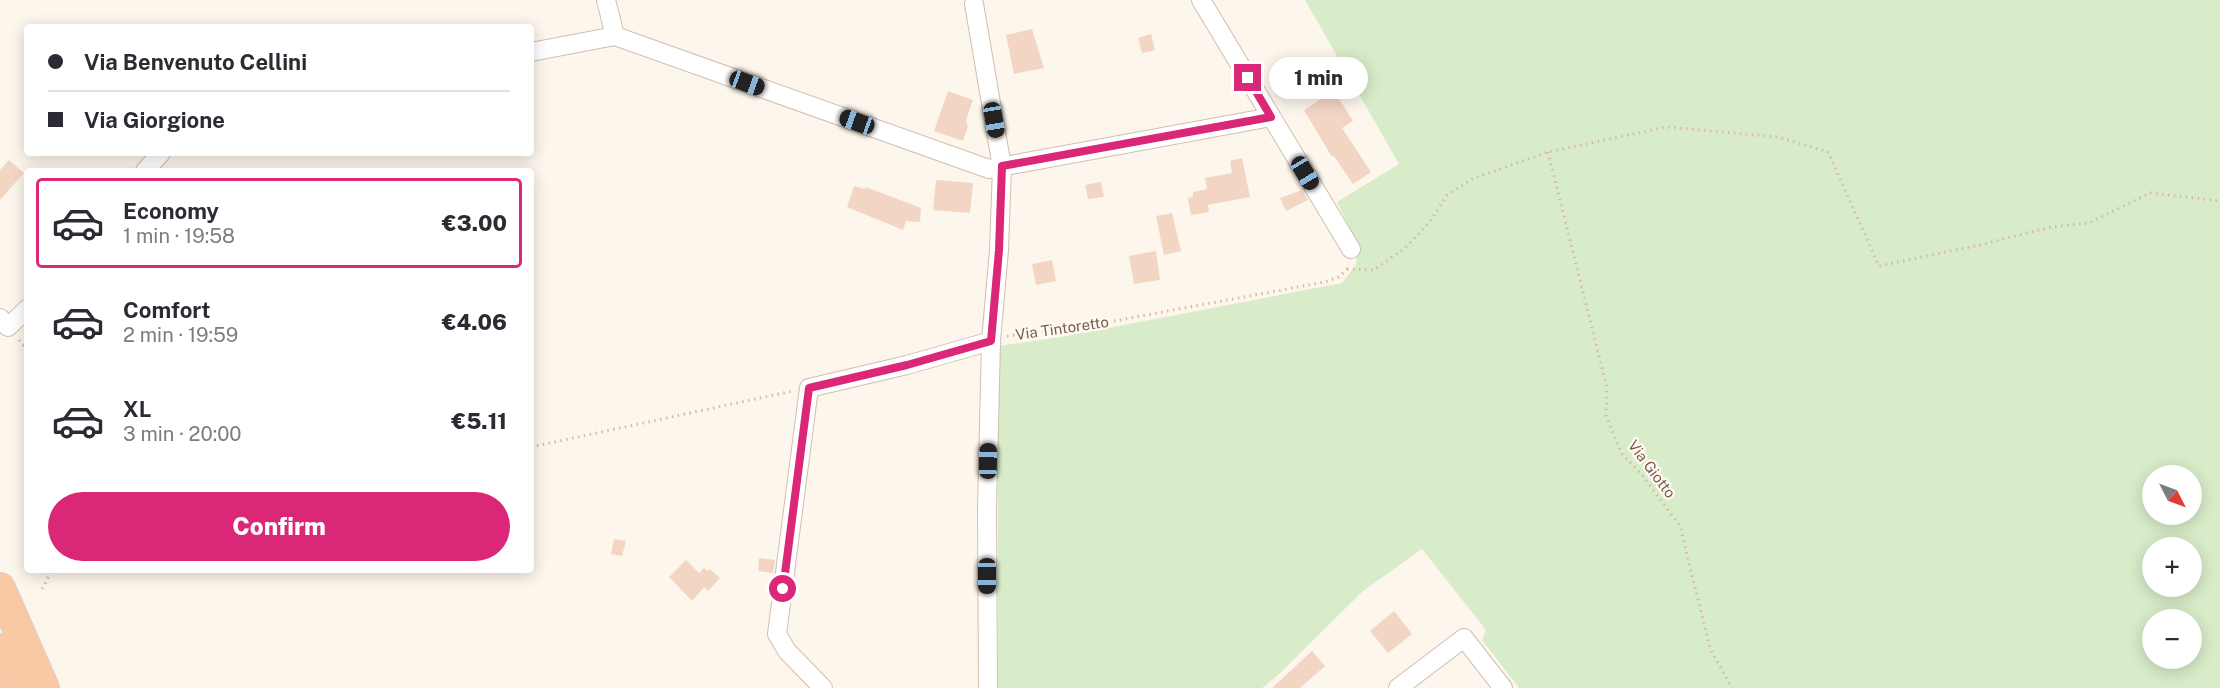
<!DOCTYPE html>
<meta charset="utf-8">
<style>
body{margin:0;font-family:"Public Sans",sans-serif;background:#f2f2f3;color:#2b2b33;height:100vh;display:flex;flex-direction:column;font-size:22px;white-space:nowrap}
*{box-sizing:border-box;margin:0}
p{font-size:20px;color:#7c7c81}
.icon{flex:none;width:33px;height:33px;fill:none;stroke:currentColor;stroke-width:2;stroke-linecap:round;stroke-linejoin:round}
.map{position:relative;flex:1;overflow:hidden}
.details{position:absolute;left:24px;top:168px;width:510px;height:405px;display:flex;flex-direction:column;background:#fff;border-radius:6px;box-shadow:0 3px 15px #0003}
.details>*{flex:none}
.banner{position:absolute;left:24px;top:24px;width:510px;height:132px;border-radius:6px;box-shadow:0 3px 15px #0003;display:grid;align-content:center;height:132px;padding:0 24px;background:#fff}
.needle{width:39px;rotate:132deg}
.fabs{position:absolute;left:2142px;top:465px;display:grid;gap:12px}
.fabs a{display:grid;place-items:center;width:60px;height:60px;border-radius:50%;background:#fff;box-shadow:0 3px 15px #0003;font-size:30px}
.end{position:absolute;width:27px;height:27px;margin:-14px;border:8px solid #db2777;background:#fff;box-shadow:0 0 0 3px #fff}
.from{border-radius:50%}
.bubble{position:absolute;height:42px;border-radius:21px;background:#fff;box-shadow:0 3px 15px #0003;font-size:20px;font-weight:800;line-height:42px;text-align:center}
.car{position:absolute;width:18px;height:36px;margin:-18px -9px;border-radius:8px;box-shadow:0 0 4px 2px #0007;background:linear-gradient(#222 24%,#8ab4d8 0 40%,#222 0 76%,#8ab4d8 0 86%,#222 0)}
.banner b{display:flex;align-items:center;gap:21px;height:57px;font-size:22px}
.banner b+b{border-top:2px solid #e1e1e2}
.banner i{width:15px;height:15px;background:#2b2b33}
ul{padding:10px 0 0;list-style:none}
li{display:flex;align-items:center;gap:18px;height:90px;margin:0 12px 9px;padding:0 12px;border:3px solid transparent;border-radius:6px}
li div{flex:1}
li b{display:block;font-size:22px}
li em{font-style:normal;font-weight:800}
li.active{border-color:#db2777}
li>.icon{width:54px;height:54px;stroke-width:1.5}
.primary-button{display:flex;gap:12px;margin-top:auto;padding:12px 24px}
.primary-button a{flex:1;height:69px;border-radius:36px;background:#db2777;color:#fff;font-size:24px;font-weight:800;line-height:69px;text-align:center}
.map>svg:first-child{display:block}
.green{fill:#d8ecc9;fill-rule:evenodd}
.building{fill:#f3d5c3}
.lines{fill:none;stroke-linecap:round;stroke-linejoin:round}
.minor-casing{stroke:#d1beb0;stroke-width:20}
.trunk-casing{stroke:#dad1cd;stroke-width:32}
.path{stroke:#d9b8a5;stroke-width:3;stroke-dasharray:1.5 4.5;stroke-linecap:butt}
.minor{stroke:#fff;stroke-width:18}
.trunk{stroke:#f9c8a4;stroke-width:30}
.route{stroke:#db2777;stroke-width:8}
.labels{text-anchor:middle;dominant-baseline:central;stroke-width:4.5;stroke-linejoin:round;paint-order:stroke}
.street-label{font-size:15px;fill:#7a5c4d;stroke:#fffaf3}
</style>
<div class="map">
<svg width="2220" height="688" viewBox="0 0 2220 688">
<rect width="100%" height="100%" fill="#fdf6ec"/>
<path class="green" d="M 1305,0 L 2220,0 L 2220,688 L 1519,688 L 1482,640 L 1486,630 L 1422,549 L 1363,591 L 1278,675 L 1262,688 L 998,688 L 998,346 L 1061,337 L 1342,283 L 1356,265 L 1358,245 L 1337,202 L 1399,164 ZM 2152,476 L 2192,476 L 2192,514 L 2152,514 ZM 2152,548 L 2192,548 L 2192,586 L 2152,586 ZM 2152,620 L 2192,620 L 2192,658 L 2152,658 Z"/>
<g class="building">
<polygon points="1032,29 1044,68 1014,74 1006,35"/>
<polygon points="1151,34 1155,50 1142,53 1138,38"/>
<polygon points="1344,74 1354,92 1343,99 1333,80"/>
<polygon points="948,91 973,100 966,120 968,126 963,141 934,131"/>
<polygon points="1334,91 1353,121 1342,128 1371,172 1353,184 1334,156 1332,157 1304,110"/>
<polygon points="1242,158 1250,197 1208,205 1209,212 1191,215 1188,198 1193,197 1193,192 1207,189 1205,178 1232,173 1230,161"/>
<polygon points="9,160 24,173 0,200 0,170"/>
<polygon points="936,180 973,183 970,213 933,210"/>
<polygon points="1101,182 1104,197 1088,199 1085,185"/>
<polygon points="854,186 865,189 866,187 921,208 920,222 906,221 903,230 847,207"/>
<polygon points="1302,190 1308,200 1286,211 1280,198"/>
<polygon points="1172,213 1181,251 1164,255 1156,216"/>
<polygon points="1156,251 1160,280 1134,284 1129,256"/>
<polygon points="1052,260 1056,281 1036,285 1032,264"/>
<polygon points="614,539 626,541 622,556 611,554"/>
<polygon points="759,558 775,560 773,573 758,571"/>
<polygon points="686,560 699,573 704,568 708,571 710,569 720,578 708,591 704,587 692,601 669,577"/>
<polygon points="1394,611 1412,634 1388,653 1370,631"/>
<polygon points="1312,651 1325,666 1300,688 1272,688"/>
</g>
<g class="lines">
<g class="minor-casing">
<g id="minor">
<polyline points="606,0 615,36 989,169 1271,117"/>
<polyline points="1201,0 1351,249"/>
<polyline points="974,4 1002,167 999,250 991,341 987,508 988,688"/>
<polyline points="531,52 615,36"/>
<polyline points="145,171 161,153"/>
<polyline points="0,318 8,327 27,309"/>
<polyline points="823,688 787,651 777,634 809,388 907,365 991,341"/>
<polyline points="1398,688 1464,638 1503,688"/>
</g>
</g>
<g class="trunk-casing">
<g id="trunk">
<polyline points="0,588 44,688"/>
<polyline points="0,649 18,688"/>
</g>
</g>
<g class="path">
<polyline points="1548,152 1607,388 1606,416 1622,454 1642,475 1680,526 1710,648 1732,688"/>
<polyline points="1347,269 1374,270 1405,248 1429,223 1447,195 1472,179 1548,152 1666,127 1778,137 1828,152 1879,266 1984,244 2051,227 2089,223 2150,193 2220,201"/>
<polyline points="1007,336 1087,326 1325,282 1339,277 1348,268"/>
<polyline points="19,340 27,350"/>
<polyline points="531,447 793,391"/>
<polyline points="42,589 52,570"/>
</g>
<use href="#minor" class="minor"/>
<use href="#trunk" class="trunk"/>
</g>
<g class="lines">
<polyline class="route" points="783,589 809,388 907,365 991,341 999,250 1002,166 1271,117 1248,78"/>
</g>
<g class="labels">
<g class="street-label">
<text transform="translate(1062 328) rotate(-8)">Via Tintoretto</text>
<text transform="translate(1652 469) rotate(53)">Via Giotto</text>
</g>
</g>
</svg>
<div class="fabs">
<a><svg class="needle" viewBox="-14 -14 28 28"><path d="M0-13l5 13h-10z" fill="#e53935"/><path d="M0 13l5-13h-10z" fill="#7c7c81"/></svg></a>
<a>+</a>
<a>−</a>
</div>
<i class="end from" style="left:783px;top:589px"></i>
<i class="end" style="left:1248px;top:78px"></i>
<div class="bubble" style="left:1269px;top:57px;width:99px">1 min</div>
<i class="car" style="left:747px;top:83px;rotate:110deg"></i>
<i class="car" style="left:994px;top:120px;rotate:170deg"></i>
<i class="car" style="left:857px;top:122px;rotate:290deg"></i>
<i class="car" style="left:1305px;top:173px;rotate:149deg"></i>
<i class="car" style="left:988px;top:461px;rotate:1deg"></i>
<i class="car" style="left:987px;top:576px;rotate:180deg"></i>
<div class="banner">
<b><i class="from"></i>Via Benvenuto Cellini</b>
<b><i></i>Via Giorgione</b>
</div>
<section class="details">
<ul>
<li class="active"><svg class="icon" aria-label="car" viewBox="0 0 24 24"><path d="M5 17H2v-5l4-1 3-4h7l3 4 3 1v5h-3M9 17h6M6 11h13"/><circle cx="7" cy="17" r="2"/><circle cx="17" cy="17" r="2"/></svg><div><b>Economy</b><p>1 min · 19:58</p></div><em>€3.00</em></li>
<li><svg class="icon" aria-label="car" viewBox="0 0 24 24"><path d="M5 17H2v-5l4-1 3-4h7l3 4 3 1v5h-3M9 17h6M6 11h13"/><circle cx="7" cy="17" r="2"/><circle cx="17" cy="17" r="2"/></svg><div><b>Comfort</b><p>2 min · 19:59</p></div><em>€4.06</em></li>
<li><svg class="icon" aria-label="car" viewBox="0 0 24 24"><path d="M5 17H2v-5l4-1 3-4h7l3 4 3 1v5h-3M9 17h6M6 11h13"/><circle cx="7" cy="17" r="2"/><circle cx="17" cy="17" r="2"/></svg><div><b>XL</b><p>3 min · 20:00</p></div><em>€5.11</em></li>
</ul>
<div class="primary-button"><a>Confirm</a></div>
</section>
</div>
